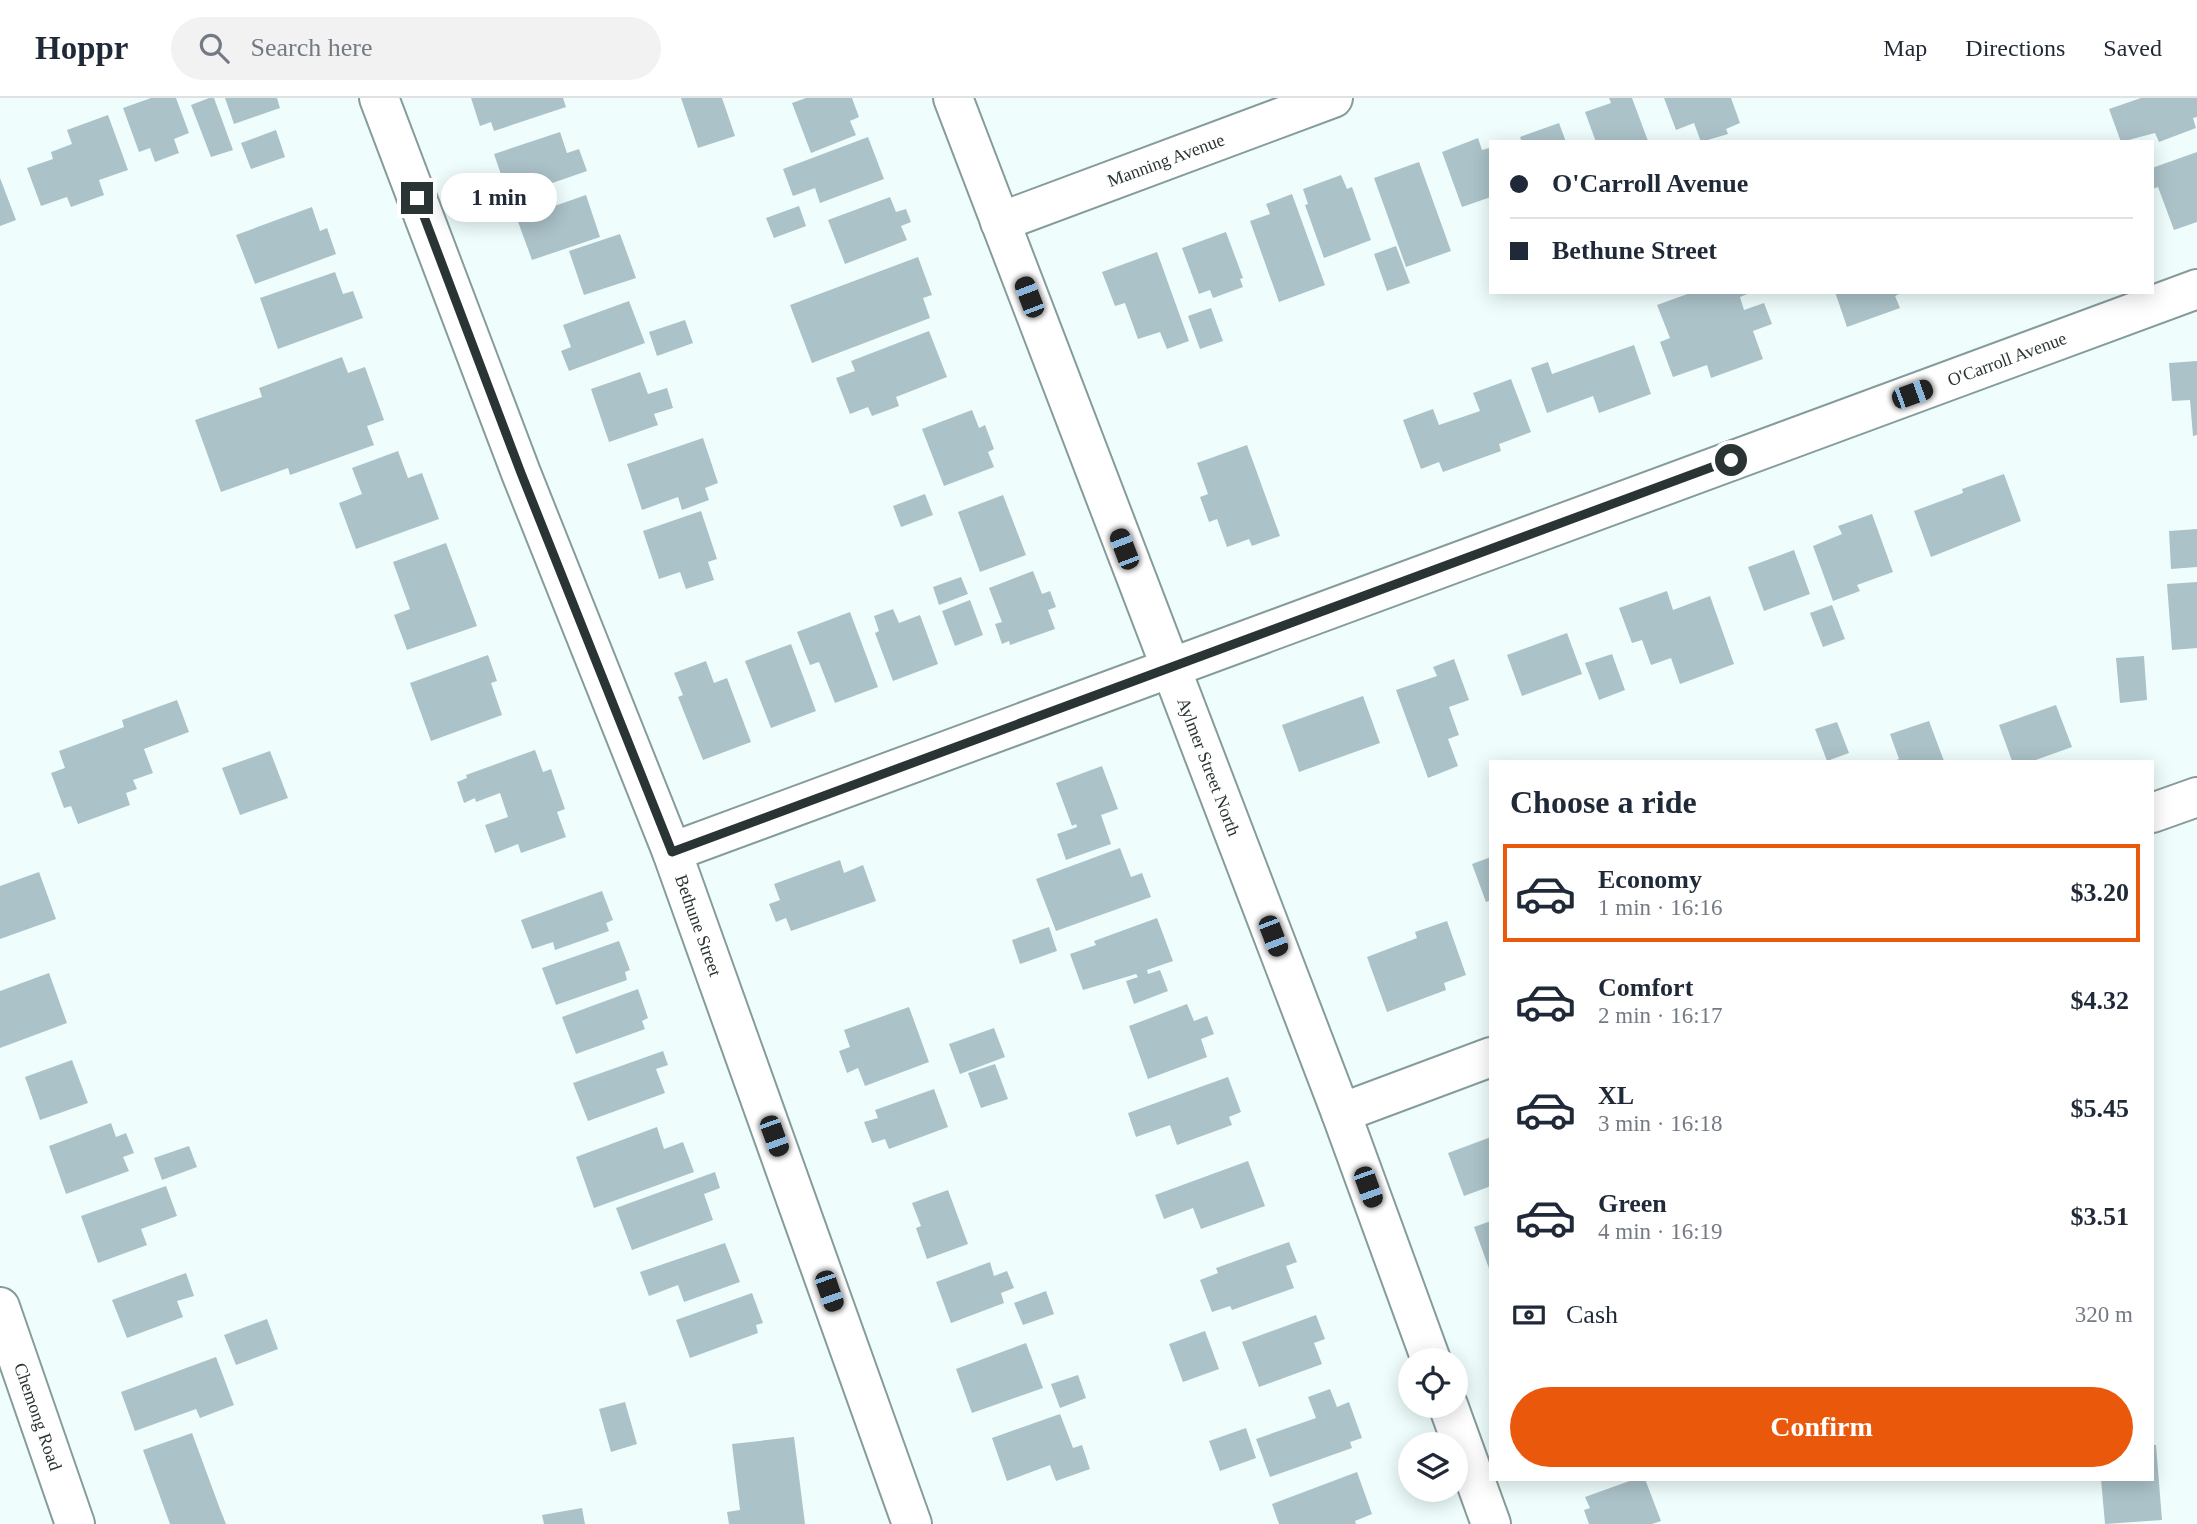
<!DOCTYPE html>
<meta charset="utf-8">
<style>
body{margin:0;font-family:"Times New Roman",serif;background:#f2f2f3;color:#1f2937;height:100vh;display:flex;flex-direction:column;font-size:26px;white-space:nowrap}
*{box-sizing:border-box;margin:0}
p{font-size:23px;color:#747a83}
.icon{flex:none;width:38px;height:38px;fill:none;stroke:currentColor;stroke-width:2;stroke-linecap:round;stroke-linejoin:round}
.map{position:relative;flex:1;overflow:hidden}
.sheet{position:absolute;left:1489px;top:662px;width:665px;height:721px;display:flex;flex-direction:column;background:#fff;border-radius:0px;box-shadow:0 4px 18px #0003}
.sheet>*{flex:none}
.top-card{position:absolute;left:1489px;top:42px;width:665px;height:154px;border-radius:0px;box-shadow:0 4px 18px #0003;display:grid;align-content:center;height:154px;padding:0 21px;background:#fff}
.fabs{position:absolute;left:1398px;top:1250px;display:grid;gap:14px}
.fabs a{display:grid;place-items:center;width:70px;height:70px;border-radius:50%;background:#fff;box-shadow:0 4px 18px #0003;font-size:35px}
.end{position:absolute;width:32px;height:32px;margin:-16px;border:9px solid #2b3434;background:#fff;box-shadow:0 0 0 4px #fff}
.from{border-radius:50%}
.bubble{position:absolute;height:49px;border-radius:24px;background:#fff;box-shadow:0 4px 18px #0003;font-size:23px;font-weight:700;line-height:49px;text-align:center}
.car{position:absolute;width:21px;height:42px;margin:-21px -10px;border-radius:9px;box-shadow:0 0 5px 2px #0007;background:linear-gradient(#222 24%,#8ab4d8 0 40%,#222 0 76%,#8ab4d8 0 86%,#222 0)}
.top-card b{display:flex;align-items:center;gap:24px;height:66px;font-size:26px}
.top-card b+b{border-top:2px solid #e0e1e3}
.top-card i{width:18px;height:18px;background:#1f2937}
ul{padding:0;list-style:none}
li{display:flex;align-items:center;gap:21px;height:98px;margin:0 14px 10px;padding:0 7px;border:4px solid transparent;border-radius:0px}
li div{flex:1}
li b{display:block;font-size:26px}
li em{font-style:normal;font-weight:700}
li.current{border-color:#ea580c}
li>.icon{width:63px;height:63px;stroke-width:1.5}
h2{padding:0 21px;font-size:32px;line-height:84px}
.pay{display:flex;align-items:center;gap:18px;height:77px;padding:0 21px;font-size:26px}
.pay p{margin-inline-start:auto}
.button{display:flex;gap:14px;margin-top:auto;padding:14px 21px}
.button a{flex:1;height:80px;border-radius:42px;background:#ea580c;color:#fff;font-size:28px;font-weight:700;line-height:80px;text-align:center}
header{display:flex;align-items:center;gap:42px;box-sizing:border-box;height:98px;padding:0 35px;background:#fff;border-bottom:2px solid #e0e1e3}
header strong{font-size:33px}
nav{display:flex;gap:38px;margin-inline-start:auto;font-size:24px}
.search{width:490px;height:63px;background:#f2f2f3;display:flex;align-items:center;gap:18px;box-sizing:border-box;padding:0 24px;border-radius:38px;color:#747a83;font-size:26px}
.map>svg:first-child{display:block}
.building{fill:#abc2c8}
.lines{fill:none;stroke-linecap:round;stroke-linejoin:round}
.street-casing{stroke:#859c9b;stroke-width:42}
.secondary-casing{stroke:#859c9b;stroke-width:42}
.street{stroke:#fff;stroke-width:38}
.secondary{stroke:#fff;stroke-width:38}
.route{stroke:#2b3434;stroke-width:9}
.labels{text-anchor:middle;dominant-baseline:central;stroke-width:6;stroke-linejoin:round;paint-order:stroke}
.street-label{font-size:18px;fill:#2b3434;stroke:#effefd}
</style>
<header>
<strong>Hoppr</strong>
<div class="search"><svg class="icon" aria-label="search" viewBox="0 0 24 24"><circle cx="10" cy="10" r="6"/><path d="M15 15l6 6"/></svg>Search here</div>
<nav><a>Map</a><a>Directions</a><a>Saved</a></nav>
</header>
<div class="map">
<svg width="2197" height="1426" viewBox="0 0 2197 1426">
<rect width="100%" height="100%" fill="#effefd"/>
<g class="building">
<polygon points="151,0 176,0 189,35 174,41 179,55 155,64 150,50 139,54 123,10"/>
<polygon points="209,0 214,0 233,52 211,59 191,7"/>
<polygon points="225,0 277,0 280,10 234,26"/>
<polygon points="471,0 563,0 566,9 494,33 491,24 480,28"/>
<polygon points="681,0 722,0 735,38 698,50"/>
<polygon points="806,0 852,0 859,19 850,23 856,37 811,55 792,5"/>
<polygon points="1609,0 1632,0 1648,43 1596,44 1585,14 1611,5"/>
<polygon points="1664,0 1731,0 1740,25 1726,31 1728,36 1701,44 1694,25 1676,32"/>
<polygon points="2141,0 2197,0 2197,19 2193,20 2196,30 2159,44 2155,35 2121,44 2109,11"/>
<polygon points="108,17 128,72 99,82 104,97 71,109 67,99 41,108 27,70 53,61 51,54 72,46 67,32"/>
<polygon points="1559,25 1566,44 1522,44 1520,39"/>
<polygon points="276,32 285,59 251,71 241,45"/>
<polygon points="560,34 567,55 579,51 587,73 509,100 494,56"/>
<polygon points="868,39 884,81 820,105 815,90 793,98 783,71"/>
<polygon points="1478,40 1482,52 1489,50 1491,56 1491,99 1462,109 1442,54"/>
<polygon points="2197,54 2197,124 2174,132 2158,89 2152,91 2152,70"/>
<polygon points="1419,64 1451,153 1406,169 1374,80"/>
<polygon points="1341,77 1347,91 1352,89 1371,142 1324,160 1305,107 1308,106 1303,91"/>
<polygon points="0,80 16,122 0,128"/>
<polygon points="1292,96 1325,187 1279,204 1250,123 1270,116 1266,106"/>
<polygon points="586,97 600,139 532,162 517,121"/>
<polygon points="890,99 896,114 906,111 911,124 901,128 907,142 845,166 828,122"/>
<polygon points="799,108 806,128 774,140 766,120"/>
<polygon points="312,109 320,133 327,130 336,156 255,186 236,137"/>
<polygon points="1226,134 1243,180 1240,181 1243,189 1213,200 1210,192 1199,196 1182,150"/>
<polygon points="620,136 636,180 584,197 569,153"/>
<polygon points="1396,148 1410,185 1387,193 1374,156"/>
<polygon points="1157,154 1189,243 1167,251 1160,234 1138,241 1125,205 1115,208 1102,174"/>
<polygon points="918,159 932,197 923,200 930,220 812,265 790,207"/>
<polygon points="335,174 343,196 353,193 363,220 278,251 260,200"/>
<polygon points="1693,194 1752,194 1740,199 1744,212 1764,205 1772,226 1753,233 1763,261 1711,280 1707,267 1673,279 1660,244 1670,240 1657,207"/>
<polygon points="1835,194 1904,194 1895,198 1900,210 1847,229"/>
<polygon points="629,203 645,245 569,273 561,253 571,249 563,227"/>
<polygon points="1211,210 1223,243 1200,251 1188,218"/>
<polygon points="685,222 693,245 657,258 649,234"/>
<polygon points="929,233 947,279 896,299 899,308 872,318 868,309 850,316 836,280 855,273 851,263"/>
<polygon points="1634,247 1651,296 1599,315 1593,298 1547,315 1531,270 1548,264 1552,276"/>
<polygon points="342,259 348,275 365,269 384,322 367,328 374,347 290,377 288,370 221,394 195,322 262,299 259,290"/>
<polygon points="2197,263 2197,337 2193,338 2190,302 2172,303 2169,265"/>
<polygon points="640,274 648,296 667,290 673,310 654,316 658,327 609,344 591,291"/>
<polygon points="1511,281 1531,334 1499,346 1501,353 1443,374 1439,364 1421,371 1403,322 1433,311 1439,327 1480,313 1473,295"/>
<polygon points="972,312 979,330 985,327 994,351 988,354 994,369 944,388 922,331"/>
<polygon points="703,340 718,385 705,390 709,402 682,412 678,399 642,412 627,366"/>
<polygon points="1247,347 1280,438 1252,448 1249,441 1227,449 1217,421 1209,424 1200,399 1208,396 1197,365"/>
<polygon points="398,353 408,380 422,375 439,421 356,451 339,405 362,396 352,370"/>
<polygon points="2004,376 2021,423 1931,459 1914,413 1963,395 1962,391"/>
<polygon points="925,396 933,417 901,429 893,408"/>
<polygon points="1003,397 1026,457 980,474 958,414"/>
<polygon points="701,413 717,461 708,464 714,482 686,491 680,474 659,481 643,433"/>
<polygon points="1872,416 1893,474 1857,487 1860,493 1833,503 1813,448 1842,436 1838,428"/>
<polygon points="2197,431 2197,469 2171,471 2169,433"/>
<polygon points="446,445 477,528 407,552 394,517 410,511 393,464"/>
<polygon points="1794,452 1810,496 1764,513 1748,469"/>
<polygon points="1033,473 1042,496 1050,493 1056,509 1048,512 1055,531 1010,547 1009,543 1002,546 995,526 1002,524 989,490"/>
<polygon points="961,479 968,496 939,507 933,489"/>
<polygon points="2197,484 2197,550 2172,552 2167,486"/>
<polygon points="1667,493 1673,512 1710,498 1734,566 1680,586 1671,560 1651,567 1642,542 1632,545 1619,510"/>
<polygon points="970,502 983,537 955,548 942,513"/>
<polygon points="1832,507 1845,541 1823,549 1810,515"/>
<polygon points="893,511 899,525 920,517 938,566 893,583 875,535 879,533 874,518"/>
<polygon points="850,514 878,589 835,605 819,564 810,567 797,534"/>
<polygon points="1567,535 1582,576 1522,598 1507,557"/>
<polygon points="791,546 816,613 771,630 745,563"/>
<polygon points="1612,556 1625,592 1599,602 1585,565"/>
<polygon points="488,557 497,583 491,585 502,617 431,643 410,585"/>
<polygon points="2144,558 2147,602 2120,605 2116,560"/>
<polygon points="1454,561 1469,602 1449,609 1459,637 1448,641 1458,668 1428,680 1396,592 1437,578 1433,569"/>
<polygon points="706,563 714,585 727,580 751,644 703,662 678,599 683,597 674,575"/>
<polygon points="1363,598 1380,645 1299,674 1282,627"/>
<polygon points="177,602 189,634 144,651 153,675 133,682 137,691 126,695 130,707 78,726 71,708 64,710 51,675 65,670 59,653 124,629 122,622"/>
<polygon points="2056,607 2072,649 2033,663 2012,663 1999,627"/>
<polygon points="1929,623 1944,663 1894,663 1899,661 1890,636"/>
<polygon points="1837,624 1849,655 1827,663 1815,631"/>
<polygon points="535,652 543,674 551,671 565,711 557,714 566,739 521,755 518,746 495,755 485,727 508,719 500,695 476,704 475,700 464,705 457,684 467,680 466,677"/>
<polygon points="270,653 288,700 240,717 222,670"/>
<polygon points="1102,668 1118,711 1101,717 1111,746 1066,762 1057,736 1077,729 1076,726 1072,728 1056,685"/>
<polygon points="1120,750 1131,779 1142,775 1151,799 1056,833 1036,781"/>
<polygon points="1491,759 1491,802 1486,804 1472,766"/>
<polygon points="840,762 844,775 863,767 876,803 791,833 786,820 776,824 769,806 780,802 774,786"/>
<polygon points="39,774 56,821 0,841 0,788"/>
<polygon points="602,793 613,822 606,825 609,833 555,852 553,844 532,851 521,822"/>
<polygon points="1157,820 1173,863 1147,872 1148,876 1160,872 1168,893 1134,906 1126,883 1138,879 1136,876 1083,892 1070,856 1096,847 1094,843"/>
<polygon points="1447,823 1466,877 1444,885 1446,892 1387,914 1367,859 1417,840 1415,834"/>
<polygon points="1049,829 1057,853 1020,866 1012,842"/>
<polygon points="619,843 630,872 625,874 627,882 556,907 542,870"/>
<polygon points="49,875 67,925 0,950 0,893"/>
<polygon points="638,891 648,920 642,923 645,931 576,956 562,919"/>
<polygon points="1187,906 1194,923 1207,918 1214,936 1201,941 1207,959 1148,981 1129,928"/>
<polygon points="909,909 929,964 865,988 858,970 847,975 839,953 850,949 844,932"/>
<polygon points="994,930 1005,959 960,976 949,946"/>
<polygon points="663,953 668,967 656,971 665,995 588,1023 573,985"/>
<polygon points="72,962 88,1005 40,1022 25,979"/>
<polygon points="995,966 1008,1001 981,1010 968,975"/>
<polygon points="1228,979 1241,1014 1229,1019 1232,1027 1177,1047 1170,1027 1136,1039 1128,1015"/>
<polygon points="934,991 948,1029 889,1051 885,1041 872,1045 864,1024 878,1020 875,1012"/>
<polygon points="111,1025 116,1039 126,1035 134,1055 123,1059 129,1073 66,1096 49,1048"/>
<polygon points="657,1029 664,1051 683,1044 694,1074 594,1110 576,1059"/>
<polygon points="1491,1039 1491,1088 1464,1098 1448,1055"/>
<polygon points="189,1048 197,1069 162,1082 154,1060"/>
<polygon points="1248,1063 1265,1108 1201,1131 1193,1110 1164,1121 1155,1097"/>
<polygon points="715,1074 720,1090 704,1096 713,1122 632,1152 616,1110"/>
<polygon points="166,1088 177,1118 141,1131 147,1147 98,1165 81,1118"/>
<polygon points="948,1092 968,1146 927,1161 916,1130 921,1128 912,1105"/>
<polygon points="1491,1123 1491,1176 1474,1129"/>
<polygon points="1289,1144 1297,1164 1286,1168 1294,1190 1232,1212 1230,1208 1212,1214 1200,1182 1218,1175 1216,1170"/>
<polygon points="725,1145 740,1184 684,1204 678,1187 649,1198 640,1174"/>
<polygon points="990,1164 994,1178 1007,1173 1014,1190 1001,1195 1004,1205 951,1225 936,1184"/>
<polygon points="186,1175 194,1198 177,1203 183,1219 127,1240 112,1202"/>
<polygon points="1046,1193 1054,1216 1023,1227 1014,1205"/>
<polygon points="752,1195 763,1225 756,1227 758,1235 690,1260 676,1222"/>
<polygon points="1316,1217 1325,1241 1314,1245 1322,1266 1259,1289 1242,1244"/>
<polygon points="267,1221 278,1251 236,1267 224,1237"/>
<polygon points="1205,1233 1219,1271 1183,1284 1169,1246"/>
<polygon points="1026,1245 1043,1290 972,1315 956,1271"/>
<polygon points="216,1259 234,1307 200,1320 196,1311 135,1333 121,1294"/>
<polygon points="1078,1277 1086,1300 1060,1310 1051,1286"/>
<polygon points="1330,1291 1337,1309 1349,1304 1362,1340 1350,1344 1352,1350 1270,1379 1256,1341 1316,1320 1308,1299"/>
<polygon points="625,1304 637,1346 611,1354 599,1311"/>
<polygon points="1060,1316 1073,1350 1082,1347 1090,1371 1056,1383 1050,1367 1007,1383 992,1340"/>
<polygon points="1246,1330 1256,1360 1220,1373 1209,1343"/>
<polygon points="192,1335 220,1411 226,1426 170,1426 143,1352"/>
<polygon points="794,1339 805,1426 729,1426 727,1414 740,1412 732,1346"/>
<polygon points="2152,1347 2156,1347 2162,1422 2105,1426 2101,1381 2152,1381"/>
<polygon points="1357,1374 1372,1416 1355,1423 1356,1426 1279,1426 1272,1406"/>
<polygon points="1635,1381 1645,1381 1661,1423 1652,1426 1589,1426 1584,1412 1590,1410 1585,1399"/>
<polygon points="582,1410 585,1426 544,1426 542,1417"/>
</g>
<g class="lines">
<g class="street-casing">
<g id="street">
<path id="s1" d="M 379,0 L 521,375 L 672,754 L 912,1426"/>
<path id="s2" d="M 953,0 L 1341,1015 L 1431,1262"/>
<path id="s3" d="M 1000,124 L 1333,0"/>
<polyline points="2152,715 2197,699"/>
<path id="s4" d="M 672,754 L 2197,191"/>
<polyline points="1341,1015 1491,959"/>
<polyline points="1448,1307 1491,1426"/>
</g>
</g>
<g class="secondary-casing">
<g id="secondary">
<path id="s5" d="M 0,1209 L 75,1426"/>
</g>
</g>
<use href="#street" class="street"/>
<use href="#secondary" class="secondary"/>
</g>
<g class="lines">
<polyline class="route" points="417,100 521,375 672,754 1731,362"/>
</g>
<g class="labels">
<g class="street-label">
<text stroke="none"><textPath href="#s3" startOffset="177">Manning Avenue</textPath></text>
<text stroke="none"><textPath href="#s4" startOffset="1423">O'Carroll Avenue</textPath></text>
<text stroke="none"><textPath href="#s2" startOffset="716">Aylmer Street North</textPath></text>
<text stroke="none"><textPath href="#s1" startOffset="887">Bethune Street</textPath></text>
<text stroke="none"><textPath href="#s5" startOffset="116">Chemong Road</textPath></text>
</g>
</g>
</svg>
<div class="fabs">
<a><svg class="icon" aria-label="locate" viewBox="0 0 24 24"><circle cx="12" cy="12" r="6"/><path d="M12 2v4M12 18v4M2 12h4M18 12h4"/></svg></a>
<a><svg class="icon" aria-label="layers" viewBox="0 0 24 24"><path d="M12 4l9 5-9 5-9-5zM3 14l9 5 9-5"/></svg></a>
</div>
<i class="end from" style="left:1731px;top:362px"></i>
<i class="end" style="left:417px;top:100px"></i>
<div class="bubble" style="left:441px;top:75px;width:116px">1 min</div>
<i class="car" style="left:1029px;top:199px;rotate:339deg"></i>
<i class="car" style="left:1912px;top:296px;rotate:70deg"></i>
<i class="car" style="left:1124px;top:451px;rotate:339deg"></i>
<i class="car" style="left:1273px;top:838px;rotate:159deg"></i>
<i class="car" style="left:774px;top:1038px;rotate:160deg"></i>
<i class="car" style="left:1368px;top:1089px;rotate:160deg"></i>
<i class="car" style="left:829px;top:1193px;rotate:161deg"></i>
<div class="top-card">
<b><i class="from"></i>O'Carroll Avenue</b>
<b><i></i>Bethune Street</b>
</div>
<section class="sheet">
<h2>Choose a ride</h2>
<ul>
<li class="current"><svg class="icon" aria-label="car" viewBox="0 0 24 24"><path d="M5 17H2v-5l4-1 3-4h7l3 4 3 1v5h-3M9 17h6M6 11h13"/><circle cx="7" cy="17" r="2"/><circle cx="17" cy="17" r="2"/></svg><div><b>Economy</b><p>1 min · 16:16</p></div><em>$3.20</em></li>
<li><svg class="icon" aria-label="car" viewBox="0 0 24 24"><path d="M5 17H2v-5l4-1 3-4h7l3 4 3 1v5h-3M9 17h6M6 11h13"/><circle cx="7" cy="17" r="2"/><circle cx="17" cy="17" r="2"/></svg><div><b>Comfort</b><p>2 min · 16:17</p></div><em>$4.32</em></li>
<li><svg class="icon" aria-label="car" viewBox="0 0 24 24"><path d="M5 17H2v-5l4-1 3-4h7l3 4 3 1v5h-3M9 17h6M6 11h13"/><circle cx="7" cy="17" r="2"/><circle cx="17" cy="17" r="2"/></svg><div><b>XL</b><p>3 min · 16:18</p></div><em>$5.45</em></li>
<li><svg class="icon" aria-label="car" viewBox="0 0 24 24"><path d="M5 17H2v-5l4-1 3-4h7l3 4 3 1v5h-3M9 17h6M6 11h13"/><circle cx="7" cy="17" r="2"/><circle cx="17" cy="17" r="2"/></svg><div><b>Green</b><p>4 min · 16:19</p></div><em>$3.51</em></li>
</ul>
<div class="pay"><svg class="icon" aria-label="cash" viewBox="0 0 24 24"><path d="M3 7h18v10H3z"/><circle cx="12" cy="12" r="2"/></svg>Cash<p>320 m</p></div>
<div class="button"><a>Confirm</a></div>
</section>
</div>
